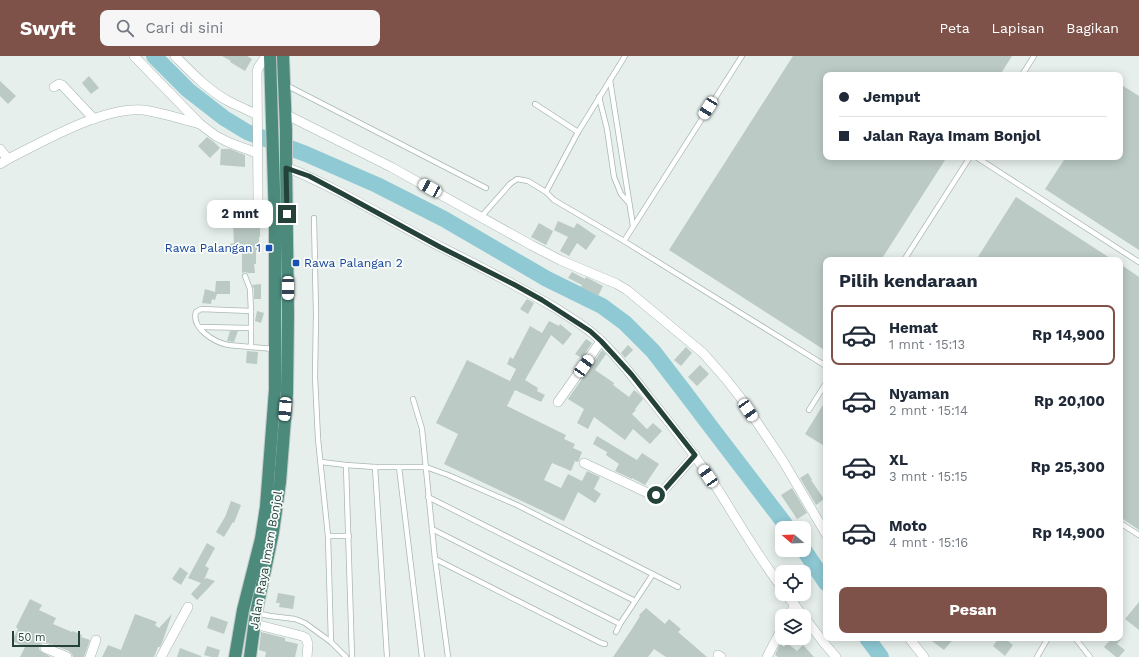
<!DOCTYPE html>
<html lang="id">
<meta charset="utf-8">
<style>
body{margin:0;font-family:"Work Sans",sans-serif;background:#f6f6f7;color:#1f2937;height:100vh;display:flex;flex-direction:column;font-size:15px;white-space:nowrap}
*{box-sizing:border-box;margin:0}
p{font-size:13px;color:#747a83}
.icon{flex:none;width:22px;height:22px;fill:none;stroke:currentColor;stroke-width:2;stroke-linecap:round;stroke-linejoin:round}
.map{position:relative;flex:1;overflow:hidden}
.drawer{position:absolute;left:823px;top:201px;width:300px;height:384px;display:flex;flex-direction:column;background:#fff;border-radius:8px;box-shadow:0 2px 10px #0003}
.drawer>*{flex:none}
.top-card{position:absolute;left:823px;top:16px;width:300px;height:88px;border-radius:8px;box-shadow:0 2px 10px #0003;display:grid;align-content:center;height:88px;padding:0 16px;background:#fff}
.needle{width:26px;rotate:289deg}
.controls{position:absolute;left:775px;top:465px;display:grid;gap:8px}
.controls a{display:grid;place-items:center;width:36px;height:36px;border-radius:8px;background:#fff;box-shadow:0 2px 10px #0003;font-size:20px}
.scale{position:absolute;left:12px;bottom:10px;width:68px;box-sizing:border-box;padding-left:4px;border:2px solid #24423a;border-top:0;font-size:11px;line-height:14px;white-space:nowrap;color:#24423a;-webkit-text-stroke:3px #f7fbf9;paint-order:stroke}
.end{position:absolute;width:18px;height:18px;margin:-9px;border:5px solid #24423a;background:#fff;box-shadow:0 0 0 2px #fff}
.from{border-radius:50%}
.bubble{position:absolute;height:28px;border-radius:8px;background:#fff;box-shadow:0 2px 10px #0003;font-size:13px;font-weight:700;line-height:28px;text-align:center}
.car{position:absolute;width:12px;height:24px;margin:-12px -6px;border-radius:5px;box-shadow:0 0 3px 1px #0007;background:linear-gradient(#fff 24%,#345 0 40%,#fff 0 76%,#345 0 86%,#fff 0)}
.top-card b{display:flex;align-items:center;gap:14px;height:38px;font-size:15px}
.top-card b+b{border-top:1px solid #e0e1e3}
.top-card i{width:10px;height:10px;background:#1f2937}
ul{padding:0;list-style:none}
li{display:flex;align-items:center;gap:12px;height:60px;margin:0 8px 6px;padding:0 8px;border:2px solid transparent;border-radius:8px}
li div{flex:1}
li b{display:block;font-size:15px}
li em{font-style:normal;font-weight:700}
li.current{border-color:#7f5249}
li>.icon{width:36px;height:36px;stroke-width:1.5}
h2{padding:0 16px;font-size:18px;line-height:48px}
.button{display:flex;gap:8px;margin-top:auto;padding:8px 16px}
.button a{flex:1;height:46px;border-radius:8px;background:#7f5249;color:#fff;font-size:16px;font-weight:700;line-height:46px;text-align:center}
header{display:flex;align-items:center;gap:24px;box-sizing:border-box;height:56px;padding:0 20px;background:#7f5249;color:#fff}
header strong{font-size:19px}
nav{display:flex;gap:22px;margin-inline-start:auto;font-size:14px}
.search{width:280px;height:36px;background:#f6f6f7;display:flex;align-items:center;gap:10px;box-sizing:border-box;padding:0 14px;border-radius:8px;color:#747a83;font-size:15px}
.map>svg:first-child{display:block}
.lines{fill:none;stroke-linecap:round;stroke-linejoin:round}
.river{stroke:#8ec9d4;stroke-width:16}
.building{fill:#bbcac4}
.service-casing{stroke:#a8b8b2;stroke-width:6}
.minor-casing{stroke:#a8b8b2;stroke-width:10}
.trunk-casing{stroke:#c2cac8;stroke-width:14}
.service{stroke:#fff;stroke-width:4.5}
.minor{stroke:#fff;stroke-width:9}
.trunk{stroke:#4c8a7c;stroke-width:12}
.route{stroke:#24423a;stroke-width:5}
.transit-dot{fill:#1a4fb4;stroke:#f7fbf9;stroke-width:1.5}
.labels{text-anchor:middle;dominant-baseline:central;stroke-width:3.5;stroke-linejoin:round;paint-order:stroke}
.transit-label{font-size:12px;fill:#164399;stroke:#f7fbf9;text-anchor:end}
.street-label{font-size:12px;fill:#24423a;stroke:#f7fbf9}
</style>
<header>
<strong>Swyft</strong>
<div class="search"><svg class="icon" aria-label="search" viewBox="0 0 24 24"><circle cx="10" cy="10" r="6"/><path d="M15 15l6 6"/></svg>Cari di sini</div>
<nav><a>Peta</a><a>Lapisan</a><a>Bagikan</a></nav>
</header>
<div class="map">
<svg width="1139" height="601" viewBox="0 0 1139 601">
<rect width="100%" height="100%" fill="#e6efeb"/>
<g class="lines">
<g class="river">
<polyline points="154,0 188,34 224,62 247,76 306,98 377,129 444,163 547,223 602,250 625,267 653,295 683,334 714,375 788,472"/>
<polyline points="804,494 826,527"/>
<polyline points="867,582 881,601"/>
</g>
</g>
<g class="building">
<polygon points="222,0 247,0 252,3 245,15 230,6 231,5"/>
<polygon points="793,0 1012,0 1000,19 826,19 826,101 947,101 881,204 826,204 826,295 669,194"/>
<polygon points="89,20 99,32 91,38 82,27"/>
<polygon points="0,25 16,40 8,48 0,40"/>
<polygon points="1120,28 1139,40 1139,194 1045,133 1066,101 1120,101"/>
<polygon points="207,81 214,86 220,92 210,102 198,90"/>
<polygon points="221,93 230,93 245,99 245,111 220,109"/>
<polygon points="1016,141 1113,204 976,204"/>
<polygon points="254,155 260,162 260,181 259,181 259,194 256,194 256,208 254,208 255,217 248,217 245,216 242,217 242,195 230,195 230,188 234,187 233,168 237,168 237,158 254,157"/>
<polygon points="558,165 574,172 577,167 596,180 586,194 577,187 569,200 560,195 568,181 554,174"/>
<polygon points="539,167 553,175 546,189 531,181"/>
<polygon points="1120,208 1139,221 1139,474 1120,461"/>
<polygon points="572,216 585,223 586,221 603,230 598,240 581,231 582,229 568,222"/>
<polygon points="216,225 230,225 230,238 217,238 215,244 212,243 211,248 202,247 205,233 215,236"/>
<polygon points="261,228 261,243 254,243 254,233 252,229"/>
<polygon points="527,243 534,247 528,258 520,253"/>
<polygon points="257,255 264,257 261,267 255,265"/>
<polygon points="549,265 559,270 560,268 572,278 563,289 551,279 525,324 538,332 537,335 545,339 541,346 515,334 507,350 566,379 564,383 575,388 573,392 582,396 578,406 575,405 571,415 552,407 544,424 561,432 568,418 582,425 587,415 600,421 594,433 601,438 595,447 578,436 564,465 444,408 458,378 436,367 467,304 510,325 516,313 507,308 510,301 513,303 530,270 542,277"/>
<polygon points="230,275 238,275 234,286 227,285"/>
<polygon points="586,283 592,287 582,302 575,298"/>
<polygon points="628,289 633,294 625,302 621,297"/>
<polygon points="686,291 692,297 681,310 674,304"/>
<polygon points="602,294 606,298 595,314 614,327 613,329 629,341 634,334 639,338 643,343 635,353 636,354 632,358 647,373 653,367 662,375 650,388 633,373 625,384 594,361 588,373 577,367 584,353 568,343"/>
<polygon points="247,295 258,296 257,308 246,307"/>
<polygon points="700,309 709,318 697,330 688,321"/>
<polygon points="826,344 826,391 805,378"/>
<polygon points="597,380 637,404 642,397 659,408 645,429 632,422 632,423 615,415 619,408 606,399 607,396 593,388"/>
<polygon points="808,417 812,424 811,424 824,443 816,449 800,422"/>
<polygon points="792,432 807,457 797,463 781,439"/>
<polygon points="231,445 241,449 234,467 233,466 224,481 216,476 225,461"/>
<polygon points="207,487 215,492 205,510 209,512 204,524 206,522 215,525 197,544 191,538 201,527 188,522"/>
<polygon points="180,511 188,517 181,529 172,523"/>
<polygon points="278,537 295,540 293,553 279,551 280,547 276,547"/>
<polygon points="30,543 42,549 39,554 56,562 53,568 72,576 73,575 82,579 81,581 90,584 84,601 73,601 72,598 69,595 45,586 42,587 40,589 39,592 40,595 51,601 20,601 25,591 12,585 18,573 16,571"/>
<polygon points="1139,546 1139,574 1125,563"/>
<polygon points="646,552 665,568 669,563 681,573 678,576 707,601 666,601 654,593 648,601 613,601 632,573 640,560 639,559"/>
<polygon points="135,558 157,566 155,569 159,572 172,558 162,587 160,591 158,591 154,601 102,601 108,589 121,594"/>
<polygon points="211,560 228,566 224,578 207,572"/>
<polygon points="261,576 285,582 285,585 298,588 295,601 265,601 266,596 259,594"/>
<polygon points="928,582 954,582 944,594"/>
<polygon points="999,582 1004,582 1013,589 1005,600 993,590"/>
<polygon points="1112,582 1122,582 1117,588 1125,594 1119,601 1116,601 1104,591"/>
<polygon points="787,587 797,595 803,589 814,601 778,601 775,599 780,588 784,591"/>
<polygon points="207,590 220,594 218,601 211,601 204,599"/>
<polygon points="180,592 201,600 201,601 177,601"/>
</g>
<g class="lines">
<g class="service-casing">
<g id="service">
<polyline points="625,0 578,76 546,136 554,144 624,185 826,310"/>
<polyline points="1022,19 1034,0"/>
<polyline points="610,24 633,170"/>
<polyline points="286,29 486,132"/>
<polyline points="599,41 607,73 614,121 621,138 629,147"/>
<polyline points="535,48 578,76"/>
<polyline points="976,101 1139,206"/>
<polyline points="481,161 510,128 517,123 528,125 546,136"/>
<polyline points="314,162 316,258 315,321 318,383 328,480 331,586"/>
<polyline points="624,185 742,0"/>
<polyline points="904,204 970,101"/>
<polyline points="245,220 250,233 251,256"/>
<polyline points="200,271 251,272"/>
<path d="M 251,291 L 251,255 L 201,253 L 196,256 C 191,272 214,286 228,289 L 274,293"/>
<polyline points="413,343 422,373 435,503 448,601"/>
<polyline points="809,354 826,327"/>
<polyline points="321,406 346,409 375,411 426,411 448,419 517,449 678,531"/>
<polyline points="346,409 352,601"/>
<polyline points="375,411 387,601"/>
<polyline points="399,411 422,601"/>
<polyline points="428,441 635,545"/>
<polyline points="1120,467 1139,479"/>
<polyline points="432,473 620,568"/>
<polyline points="328,480 349,480"/>
<polyline points="435,503 601,587 605,588"/>
<polyline points="256,557 270,560 295,563 305,567 331,586 346,601"/>
<polyline points="616,576 620,568 653,518"/>
<polyline points="1075,582 1090,601"/>
<polyline points="1037,601 1048,582"/>
</g>
</g>
<g class="minor-casing">
<g id="minor">
<polyline points="134,0 200,68 216,80 230,87 257,97"/>
<path d="M 175,0 C 191,16 208,34 228,45 C 238,50 248,54 257,59"/>
<polyline points="266,0 258,12 257,17 258,144 261,155 275,166"/>
<polyline points="54,31 59,28 62,29 94,63"/>
<polyline points="285,58 391,111 531,189 560,204 617,228 627,234 703,297 725,322 740,341 783,405 826,478"/>
<polyline points="0,93 8,103"/>
<path d="M 0,108 L 8,103 C 44,85 104,50 144,54 C 163,57 181,63 200,68"/>
<path d="M 286,111 C 340,133 390,165 441,191 C 480,211 519,230 557,253 C 572,263 587,271 600,284 C 618,301 633,321 648,340 C 674,372 700,405 722,440 C 741,471 760,503 782,532"/>
<polyline points="558,346 601,285"/>
<path d="M 584,407 L 652,439 C 658,439 660,438 664,434 L 695,399"/>
<polyline points="786,538 803,560"/>
<polyline points="789,560 795,549"/>
<polyline points="804,561 824,587 836,601"/>
<polyline points="255,568 302,580 306,582 308,588 307,601"/>
<polyline points="909,582 924,601"/>
<polyline points="45,592 67,601"/>
<polyline points="718,599 721,601"/>
<polyline points="90,601 96,584"/>
<polyline points="161,601 188,551"/>
<polyline points="767,601 782,572"/>
</g>
</g>
<g class="trunk-casing">
<g id="trunk">
<polyline points="235,601 243,554 261,483 266,451 275,334 275,166 270,0"/>
<polyline points="250,601 256,557 273,476 280,426 287,337 288,258 286,107 286,74 283,0"/>
</g>
</g>
<use href="#service" class="service"/>
<use href="#minor" class="minor"/>
<use href="#trunk" class="trunk"/>
</g>
<g class="lines">
<polyline class="route" points="287,158 286,112 309,120 341,137 440,191 515,229 542,244 590,275 601,285 632,319 695,399 664,434 660,438 656,439"/>
</g>
<g class="transit-dot">
<rect x="265" y="188" width="8" height="8" rx="2"/>
<rect x="292" y="203" width="8" height="8" rx="2"/>
</g>
<g class="labels">
<g class="transit-label">
<text x="261" y="192">Rawa Palangan 1</text>
<text x="304" y="207" text-anchor="start">Rawa Palangan 2</text>
</g>
<g class="street-label">
<text transform="translate(266 504) rotate(-80)">Jalan Raya Imam Bonjol</text>
</g>
</g>
</svg>
<div class="controls">
<a><svg class="needle" viewBox="-14 -14 28 28"><path d="M0-13l5 13h-10z" fill="#e53935"/><path d="M0 13l5-13h-10z" fill="#747a83"/></svg></a>
<a><svg class="icon" aria-label="locate" viewBox="0 0 24 24"><circle cx="12" cy="12" r="6"/><path d="M12 2v4M12 18v4M2 12h4M18 12h4"/></svg></a>
<a><svg class="icon" aria-label="layers" viewBox="0 0 24 24"><path d="M12 4l9 5-9 5-9-5zM3 14l9 5 9-5"/></svg></a>
</div>
<div class="scale">50 m</div>
<i class="end from" style="left:656px;top:439px"></i>
<i class="end" style="left:287px;top:158px"></i>
<div class="bubble" style="left:207px;top:144px;width:66px">2 mnt</div>
<i class="car" style="left:708px;top:52px;rotate:212deg"></i>
<i class="car" style="left:430px;top:132px;rotate:299deg"></i>
<i class="car" style="left:288px;top:232px;rotate:180deg"></i>
<i class="car" style="left:584px;top:310px;rotate:35deg"></i>
<i class="car" style="left:285px;top:353px;rotate:185deg"></i>
<i class="car" style="left:748px;top:354px;rotate:146deg"></i>
<i class="car" style="left:708px;top:420px;rotate:326deg"></i>
<div class="top-card">
<b><i class="from"></i>Jemput</b>
<b><i></i>Jalan Raya Imam Bonjol</b>
</div>
<section class="drawer">
<h2>Pilih kendaraan</h2>
<ul>
<li class="current"><svg class="icon" aria-label="car" viewBox="0 0 24 24"><path d="M5 17H2v-5l4-1 3-4h7l3 4 3 1v5h-3M9 17h6M6 11h13"/><circle cx="7" cy="17" r="2"/><circle cx="17" cy="17" r="2"/></svg><div><b>Hemat</b><p>1 mnt · 15:13</p></div><em>Rp 14,900</em></li>
<li><svg class="icon" aria-label="car" viewBox="0 0 24 24"><path d="M5 17H2v-5l4-1 3-4h7l3 4 3 1v5h-3M9 17h6M6 11h13"/><circle cx="7" cy="17" r="2"/><circle cx="17" cy="17" r="2"/></svg><div><b>Nyaman</b><p>2 mnt · 15:14</p></div><em>Rp 20,100</em></li>
<li><svg class="icon" aria-label="car" viewBox="0 0 24 24"><path d="M5 17H2v-5l4-1 3-4h7l3 4 3 1v5h-3M9 17h6M6 11h13"/><circle cx="7" cy="17" r="2"/><circle cx="17" cy="17" r="2"/></svg><div><b>XL</b><p>3 mnt · 15:15</p></div><em>Rp 25,300</em></li>
<li><svg class="icon" aria-label="car" viewBox="0 0 24 24"><path d="M5 17H2v-5l4-1 3-4h7l3 4 3 1v5h-3M9 17h6M6 11h13"/><circle cx="7" cy="17" r="2"/><circle cx="17" cy="17" r="2"/></svg><div><b>Moto</b><p>4 mnt · 15:16</p></div><em>Rp 14,900</em></li>
</ul>
<div class="button"><a>Pesan</a></div>
</section>
</div>
